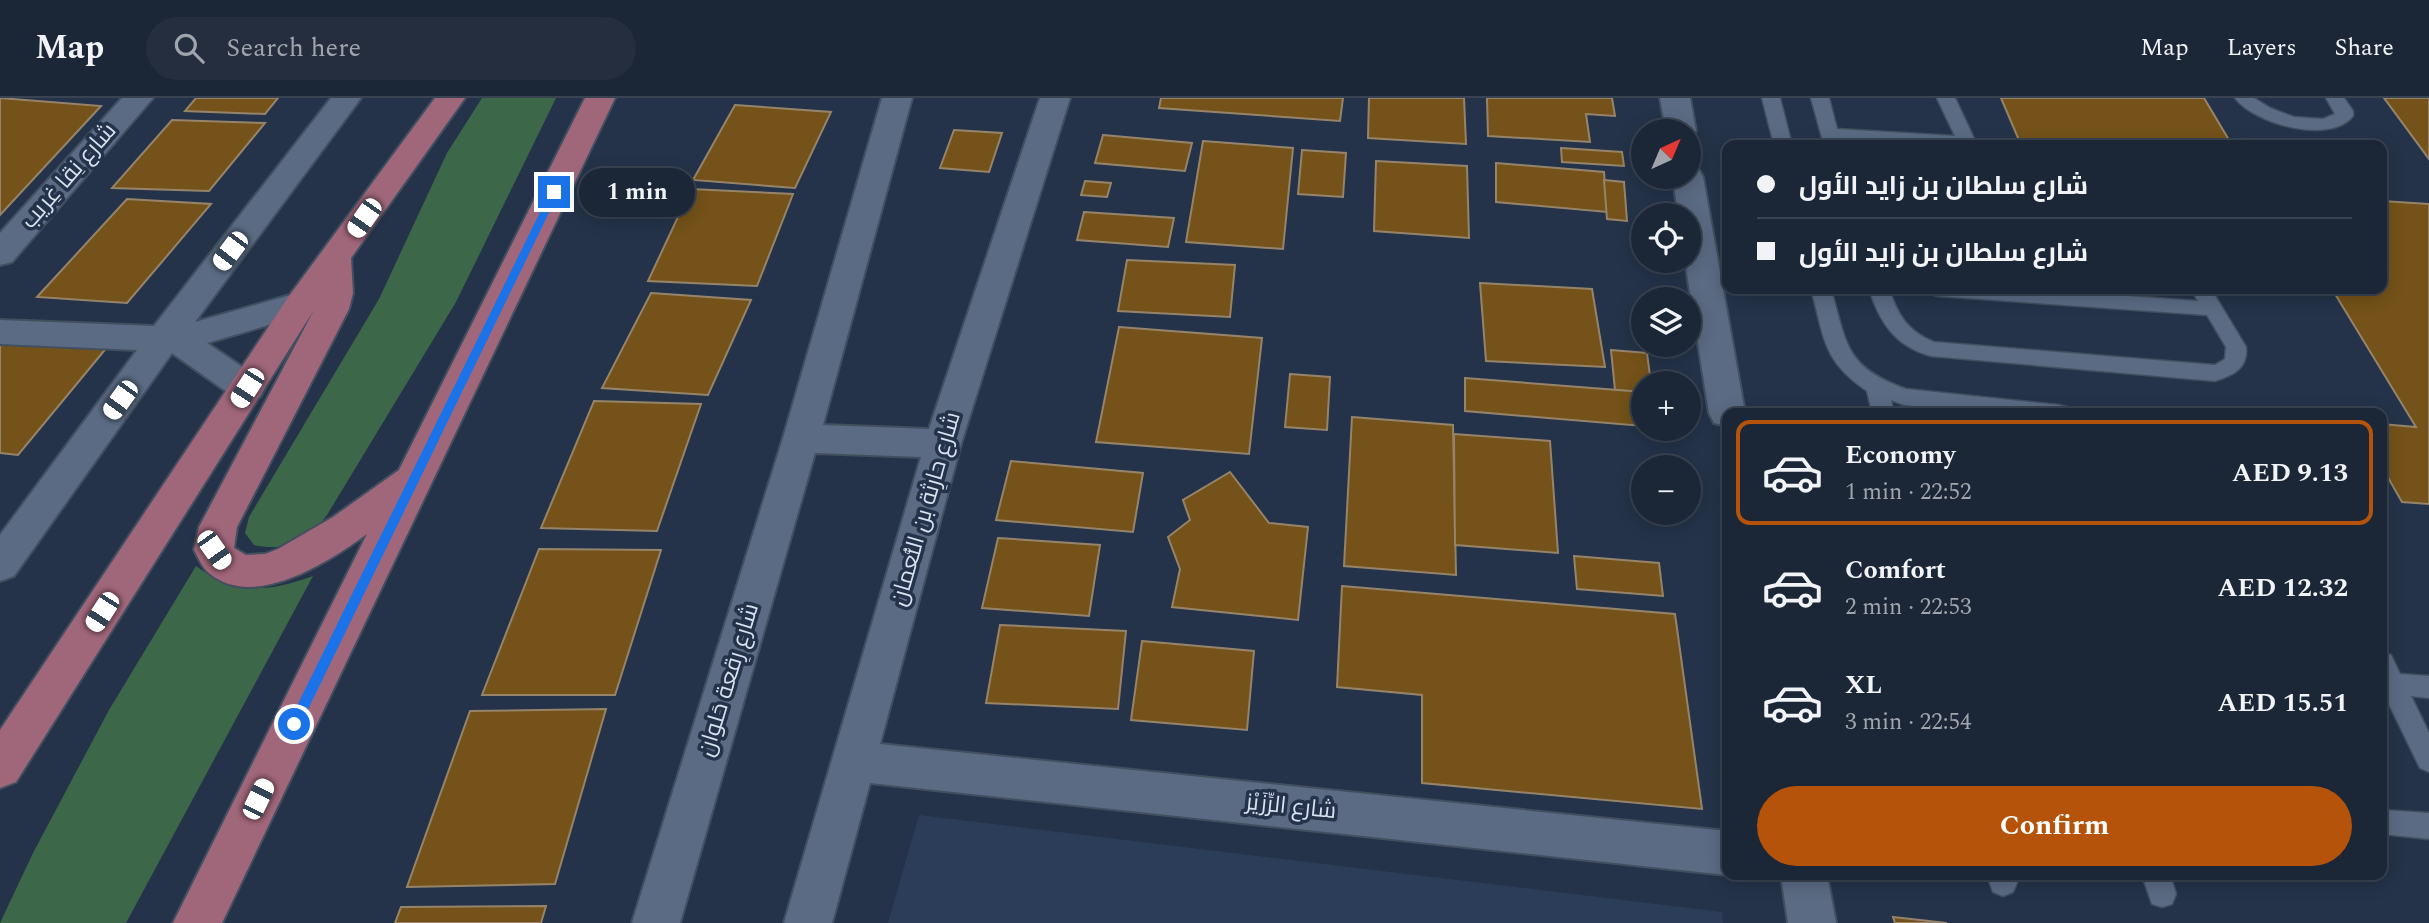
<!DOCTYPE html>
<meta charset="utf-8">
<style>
body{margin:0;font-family:Spectral,Cairo,serif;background:#242e3f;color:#f1f3f6;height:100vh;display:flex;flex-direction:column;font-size:26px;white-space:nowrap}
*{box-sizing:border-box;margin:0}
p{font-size:23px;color:#a0a5ad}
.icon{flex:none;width:38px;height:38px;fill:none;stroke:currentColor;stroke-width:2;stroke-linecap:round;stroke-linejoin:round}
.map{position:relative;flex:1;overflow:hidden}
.drawer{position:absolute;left:1722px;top:310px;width:665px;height:472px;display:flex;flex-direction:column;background:#1b2637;border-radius:14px;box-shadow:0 4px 18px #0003,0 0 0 2px #394352}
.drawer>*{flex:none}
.top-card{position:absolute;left:1722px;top:42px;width:665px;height:154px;border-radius:14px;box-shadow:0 4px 18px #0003,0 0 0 2px #394352;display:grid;align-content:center;height:154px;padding:0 35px;background:#1b2637}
.needle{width:46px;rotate:44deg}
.tools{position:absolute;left:1631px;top:21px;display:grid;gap:14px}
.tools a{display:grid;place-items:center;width:70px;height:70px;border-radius:50%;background:#1b2637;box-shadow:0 4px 18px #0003,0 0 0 2px #394352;font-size:35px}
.end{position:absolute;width:32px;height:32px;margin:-16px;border:9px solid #1a73e8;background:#fff;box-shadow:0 0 0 4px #fff}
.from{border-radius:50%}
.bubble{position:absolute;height:49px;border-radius:24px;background:#1b2637;box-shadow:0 4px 18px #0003,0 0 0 2px #394352;font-size:23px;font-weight:700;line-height:49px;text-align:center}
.car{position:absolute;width:21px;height:42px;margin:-21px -10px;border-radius:9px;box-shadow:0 0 5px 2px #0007;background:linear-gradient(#fff 24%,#345 0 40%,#fff 0 76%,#345 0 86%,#fff 0)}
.top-card b{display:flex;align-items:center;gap:24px;height:66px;font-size:26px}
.top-card b+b{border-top:2px solid #394352}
.top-card i{width:18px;height:18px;background:#f1f3f6}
ul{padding:12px 0 0;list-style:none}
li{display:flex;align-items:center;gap:21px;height:105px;margin:0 14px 10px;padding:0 21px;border:4px solid transparent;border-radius:14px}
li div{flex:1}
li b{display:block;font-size:26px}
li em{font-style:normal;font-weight:700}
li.active{border-color:#b45309}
li>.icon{width:63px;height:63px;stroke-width:1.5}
.cta{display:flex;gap:14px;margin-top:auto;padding:14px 35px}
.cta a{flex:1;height:80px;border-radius:42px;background:#b45309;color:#fff;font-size:28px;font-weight:700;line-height:80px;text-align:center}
header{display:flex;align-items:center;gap:42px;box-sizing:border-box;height:98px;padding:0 35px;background:#1b2637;border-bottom:2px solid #394352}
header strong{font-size:33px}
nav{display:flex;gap:38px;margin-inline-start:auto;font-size:24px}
.search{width:490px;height:63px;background:#242e3f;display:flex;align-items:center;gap:18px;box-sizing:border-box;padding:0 24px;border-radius:38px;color:#a0a5ad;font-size:26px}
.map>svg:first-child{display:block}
.built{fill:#2b3d58}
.green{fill:#3c6849}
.building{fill:#745219;stroke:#96846a;stroke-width:2}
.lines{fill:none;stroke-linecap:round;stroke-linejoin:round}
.service-casing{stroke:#414f60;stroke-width:3}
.minor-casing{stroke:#414f60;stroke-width:4}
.primary-casing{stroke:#414f60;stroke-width:4}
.service{fill:#5a6b83;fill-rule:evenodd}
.minor{fill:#5a6b83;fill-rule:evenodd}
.primary{fill:#a0667a;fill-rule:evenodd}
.route{fill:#1a73e8}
.labels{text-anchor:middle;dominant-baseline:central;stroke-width:7;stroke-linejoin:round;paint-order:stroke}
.street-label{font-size:23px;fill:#d8e2f0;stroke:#243349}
</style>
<header>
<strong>Map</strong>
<div class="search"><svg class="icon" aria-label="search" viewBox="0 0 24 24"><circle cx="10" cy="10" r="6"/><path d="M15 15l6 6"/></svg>Search here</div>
<nav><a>Map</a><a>Layers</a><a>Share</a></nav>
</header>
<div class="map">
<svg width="2429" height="825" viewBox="0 0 2429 825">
<rect width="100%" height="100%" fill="#243349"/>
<polygon class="built" points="919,717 1722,814 1723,825 888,825"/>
<g class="green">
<path d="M 482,0 L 556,0 L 456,204 L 327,417 C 308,443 285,454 254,447 L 245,435 L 249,419 L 379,201 L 447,55 Z"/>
<path d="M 196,468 C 236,498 268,494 313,478 L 126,825 L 0,825 L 33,755 L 109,612 Z"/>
</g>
<g class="building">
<polygon points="0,0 101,8 0,117"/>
<polygon points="196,0 278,0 265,16 185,13"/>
<polygon points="1161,0 1343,0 1340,23 1159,10"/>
<polygon points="1369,0 1464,0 1466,46 1368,40"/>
<polygon points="1487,0 1612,0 1615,18 1586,16 1590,44 1488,38"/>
<polygon points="2001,0 2204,0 2232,47 2021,47"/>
<polygon points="2384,0 2429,0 2429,61"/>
<polygon points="735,7 831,14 795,90 693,82"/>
<polygon points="172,22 265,25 209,93 112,90"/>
<polygon points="954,32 1002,35 989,74 940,70"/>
<polygon points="1103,37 1192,45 1185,73 1095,65"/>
<polygon points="2244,41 2332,47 2248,47"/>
<polygon points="1203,43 1293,50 1283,151 1186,144"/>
<polygon points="1561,50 1622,54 1624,68 1562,64"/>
<polygon points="1302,52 1346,55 1343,99 1298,96"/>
<polygon points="1376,63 1467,68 1469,140 1374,133"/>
<polygon points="1496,65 1604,74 1607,114 1496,104"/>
<polygon points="1604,82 1624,84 1627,123 1607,121"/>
<polygon points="1085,83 1111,85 1107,99 1081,97"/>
<polygon points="691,91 793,96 757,188 648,183"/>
<polygon points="127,101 211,106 127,205 37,199"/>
<polygon points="2382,103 2429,106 2429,406 2402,404 2382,369 2382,326 2416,329 2332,191 2382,191"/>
<polygon points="1084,114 1174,120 1168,149 1077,142"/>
<polygon points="1127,162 1235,167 1230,219 1118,213"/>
<polygon points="1480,185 1592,191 1605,269 1486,263"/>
<polygon points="651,195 751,202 708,297 602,290"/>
<polygon points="1119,229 1262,240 1249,356 1096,344"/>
<polygon points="113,242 18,357 0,355 0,243"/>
<polygon points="1611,252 1647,255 1651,285 1643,285 1643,294 1615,292"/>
<polygon points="1290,276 1330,279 1327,332 1285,329"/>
<polygon points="1465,280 1643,294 1643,328 1465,313"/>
<polygon points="594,303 701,306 657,433 541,430"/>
<polygon points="1352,319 1453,327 1456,477 1344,468"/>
<polygon points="1454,336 1550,343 1558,455 1455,447"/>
<polygon points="1011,363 1143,375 1133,434 996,422"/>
<polygon points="1230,374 1269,425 1308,429 1298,522 1172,509 1180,471 1168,439 1190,422 1183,402"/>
<polygon points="998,440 1100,447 1089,518 982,510"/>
<polygon points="539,451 661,452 615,597 482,597"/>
<polygon points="1574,458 1659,465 1663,498 1577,491"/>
<polygon points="1342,488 1675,516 1702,711 1422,685 1422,597 1337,589"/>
<polygon points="1000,527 1126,533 1118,611 986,605"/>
<polygon points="1142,543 1254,553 1247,632 1131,622"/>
<polygon points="606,611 555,786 407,789 470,613"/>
<polygon points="546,808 541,825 395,825 401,809"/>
<polygon points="1893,819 1947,825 1895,825"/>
</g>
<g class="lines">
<g class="service-casing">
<g id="service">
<polygon points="1762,0 1780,0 1792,47 1774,47"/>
<polygon points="1811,0 1829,0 1837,31 1955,38 1937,0 1955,0 1977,47 1841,42 1842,47 1824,47"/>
<path d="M 2235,0 L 2254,0 L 2270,10 L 2294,19 L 2323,21 L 2335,16 L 2326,0 L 2344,0 L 2353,13 L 2353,18 C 2330,47 2255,26 2235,0 Z"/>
<path d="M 1811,191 L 1831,191 C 1847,247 1845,269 1906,291 L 2059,307 L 2067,309 L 2070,315 L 1983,315 L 1904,307 L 1891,302 L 1894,315 L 1872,315 L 1867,293 C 1822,262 1825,241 1811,191 Z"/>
<path d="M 1869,191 L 1889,191 C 1898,217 1907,233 1934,244 L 2215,267 L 2225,261 L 2226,249 L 2207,217 L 1938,198 L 1931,196 L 1928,191 L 2029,191 L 2198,203 L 2191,191 L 2211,191 L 2246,249 C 2248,271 2233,277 2215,283 L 1931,258 C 1895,248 1880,225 1869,191 Z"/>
<polygon points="2382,554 2391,557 2400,576 2429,578 2429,600 2411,598 2429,635 2429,674 2420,670 2384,596 2382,596"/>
<polygon points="2382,712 2429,715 2429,741 2382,736"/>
<polygon points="1987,777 2015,777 2017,785 2013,794 2003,798 1993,794"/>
<polygon points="2142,777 2170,777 2176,796 2172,806 2162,809 2152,806"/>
</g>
</g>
<g class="minor-casing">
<g id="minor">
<polygon points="122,0 153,0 12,164 0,167 0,135"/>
<polygon points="331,0 361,0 195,224 301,194 313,198 318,206 313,214 207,245 260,281 265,290 260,299 247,303 234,299 172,255 14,478 0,483 0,437 137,252 0,246 0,222 154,228"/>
<polygon points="882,0 912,0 823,327 929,331 1040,0 1070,0 961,346 880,646 1727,733 1727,777 870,685 832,825 784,825 921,359 815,355 680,825 632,825 783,340"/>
<polygon points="1660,0 1690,0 1696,33 1692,39 1689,40 1689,33 1666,33"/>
<polygon points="1689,69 1699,72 1703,79 1745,315 1727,315 1727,328 1714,325 1709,315 1685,163 1689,163 1689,117 1678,117 1673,79 1689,79"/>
<polygon points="1781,777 1827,777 1836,825 1788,825"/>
</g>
</g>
<g class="primary-casing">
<path id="primary" d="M 435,0 L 465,0 L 351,160 L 353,195 L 349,211 L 237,429 L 234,450 L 246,457 L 265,456 L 278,451 L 333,419 L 399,372 L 585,0 L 615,0 L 222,825 L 173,825 L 367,436 C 329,464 253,513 209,475 C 202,470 198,459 194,452 L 199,429 L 314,212 L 16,684 L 0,690 L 0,632 L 289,198 Z"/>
</g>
<use href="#service" class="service"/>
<use href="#minor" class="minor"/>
<use href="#primary" class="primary"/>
</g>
<polygon class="route" points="554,92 559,94 299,630 290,630 290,622 550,94"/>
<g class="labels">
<g class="street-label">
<text transform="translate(69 78) rotate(-49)">شارع نِقا غِريب</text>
<text transform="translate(926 411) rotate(-74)">شارع حارِثة بن النُّعمان</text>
<text transform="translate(729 582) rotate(-73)">شارع رِقعة حَلوان</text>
<text transform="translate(1291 709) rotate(6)">شارع الرِّزَيْز</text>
</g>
</g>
</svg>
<div class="tools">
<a><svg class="needle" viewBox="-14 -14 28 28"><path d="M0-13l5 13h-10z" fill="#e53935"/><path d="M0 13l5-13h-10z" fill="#a0a5ad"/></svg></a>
<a><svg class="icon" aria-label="locate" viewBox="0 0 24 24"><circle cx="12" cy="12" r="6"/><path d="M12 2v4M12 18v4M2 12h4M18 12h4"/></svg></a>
<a><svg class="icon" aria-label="layers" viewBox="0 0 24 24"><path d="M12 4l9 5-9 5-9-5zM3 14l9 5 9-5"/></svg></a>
<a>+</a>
<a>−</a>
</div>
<i class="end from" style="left:294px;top:626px"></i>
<i class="end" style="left:554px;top:94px"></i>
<div class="bubble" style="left:579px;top:70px;width:116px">1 min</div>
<i class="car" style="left:364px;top:120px;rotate:215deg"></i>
<i class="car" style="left:230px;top:153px;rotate:217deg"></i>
<i class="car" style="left:247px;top:290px;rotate:213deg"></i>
<i class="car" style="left:120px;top:302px;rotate:216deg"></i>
<i class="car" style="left:214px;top:452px;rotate:145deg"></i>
<i class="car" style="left:102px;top:514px;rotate:213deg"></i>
<i class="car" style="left:258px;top:701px;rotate:26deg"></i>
<div class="top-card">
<b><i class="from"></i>شارع سلطان بن زايد الأول</b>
<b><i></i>شارع سلطان بن زايد الأول</b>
</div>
<section class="drawer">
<ul>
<li class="active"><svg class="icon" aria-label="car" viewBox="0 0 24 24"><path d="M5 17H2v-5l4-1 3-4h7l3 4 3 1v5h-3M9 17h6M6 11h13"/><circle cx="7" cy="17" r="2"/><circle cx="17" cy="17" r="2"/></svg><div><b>Economy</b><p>1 min · 22:52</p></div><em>AED 9.13</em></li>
<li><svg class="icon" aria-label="car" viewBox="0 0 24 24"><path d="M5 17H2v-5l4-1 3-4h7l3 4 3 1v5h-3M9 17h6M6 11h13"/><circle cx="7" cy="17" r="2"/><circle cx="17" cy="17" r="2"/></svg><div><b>Comfort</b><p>2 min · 22:53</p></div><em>AED 12.32</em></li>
<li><svg class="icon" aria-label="car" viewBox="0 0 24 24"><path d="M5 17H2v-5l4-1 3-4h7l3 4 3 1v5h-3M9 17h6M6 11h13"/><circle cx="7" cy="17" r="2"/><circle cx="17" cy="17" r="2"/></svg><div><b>XL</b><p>3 min · 22:54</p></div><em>AED 15.51</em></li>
</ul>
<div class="cta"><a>Confirm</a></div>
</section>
</div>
